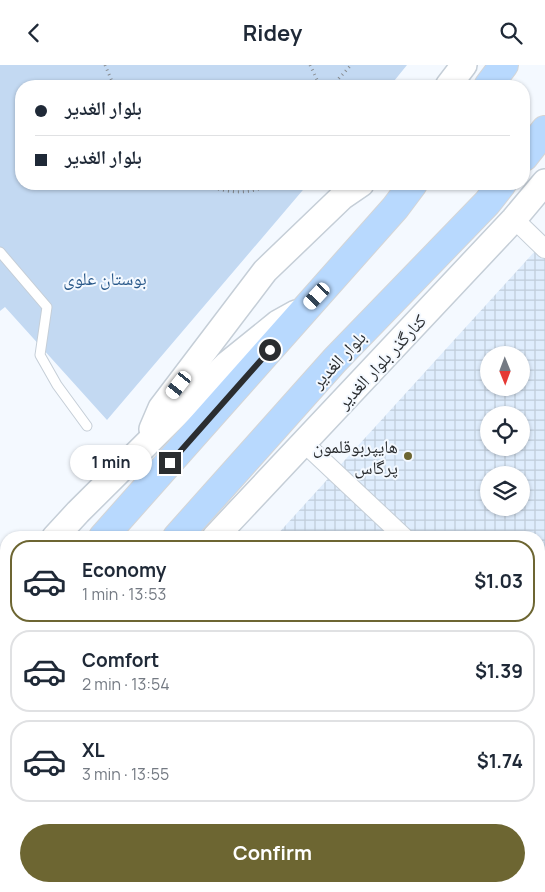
<!DOCTYPE html>
<meta charset="utf-8">
<style>
body{margin:0;font-family:Manrope,"Noto Naskh Arabic",sans-serif;background:#f6f6f7;color:#1f2937;height:100vh;display:flex;flex-direction:column;font-size:19px;white-space:nowrap}
*{box-sizing:border-box;margin:0}
p{font-size:16px;color:#747a83}
.icon{flex:none;width:28px;height:28px;fill:none;stroke:currentColor;stroke-width:2;stroke-linecap:round;stroke-linejoin:round}
.map{position:relative;flex:1;overflow:hidden}
.details{position:absolute;left:0px;top:466px;width:545px;height:361px;display:flex;flex-direction:column;background:#fff;border-radius:20px 20px 0 0;box-shadow:0 1px 4px #0004}
.details>*{flex:none}
.guide{position:absolute;left:15px;top:15px;width:515px;height:110px;border-radius:20px;box-shadow:0 1px 4px #0004;display:grid;align-content:center;height:110px;padding:0 20px;background:#fff}
.needle{width:32px;rotate:179deg}
.buttons{position:absolute;left:480px;top:281px;display:grid;gap:10px}
.buttons a{display:grid;place-items:center;width:50px;height:50px;border-radius:50%;background:#fff;box-shadow:0 1px 4px #0004;font-size:25px}
.end{position:absolute;width:22px;height:22px;margin:-11px;border:6px solid #2a2d30;background:#fff;box-shadow:0 0 0 2px #fff}
.from{border-radius:50%}
.bubble{position:absolute;height:35px;border-radius:18px;background:#fff;box-shadow:0 1px 4px #0004;font-size:16px;font-weight:700;line-height:35px;text-align:center}
.car{position:absolute;width:15px;height:30px;margin:-15px -8px;border-radius:6px;box-shadow:0 0 4px 1px #0007;background:linear-gradient(#fff 24%,#345 0 40%,#fff 0 76%,#345 0 86%,#fff 0)}
.guide b{display:flex;align-items:center;gap:18px;height:48px;font-size:19px}
.guide b+b{border-top:1px solid #e0e1e3}
.guide i{width:12px;height:12px;background:#1f2937}
ul{padding:9px 0 0;list-style:none}
li{display:flex;align-items:center;gap:15px;height:82px;margin:0 10px 8px;padding:0 10px;border:2px solid #e0e1e3;border-radius:20px}
li div{flex:1}
li b{display:block;font-size:19px}
li em{font-style:normal;font-weight:700}
li.selected{border-color:#6d6632}
li>.icon{width:45px;height:45px;stroke-width:1.5}
.cta{display:flex;gap:10px;margin-top:auto;padding:10px 20px}
.cta a{flex:1;height:58px;border-radius:30px;background:#6d6632;color:#fff;font-size:20px;font-weight:700;line-height:58px;text-align:center}
header{display:flex;justify-content:space-between;align-items:center;height:65px;padding:0 20px;background:#fff;font-size:22px;font-weight:700}
.map>svg:first-child{display:block}
.industrial{fill:url(#industrial-grid);fill-rule:evenodd}
.green{fill:#c3d9f2}
.lines{fill:none;stroke-linecap:round;stroke-linejoin:round}
.service-casing{stroke:#c5ced7;stroke-width:11}
.minor-casing{stroke:#c5ced7;stroke-width:20}
.secondary-casing{stroke:#c5ced7;stroke-width:28}
.primary-casing{stroke:#d4d5d6;stroke-width:30}
.path{stroke:#868a8e;stroke-width:3;stroke-dasharray:1 4;stroke-linecap:butt}
.service{stroke:#fff;stroke-width:9}
.minor{stroke:#fff;stroke-width:18}
.secondary{stroke:#fff;stroke-width:25}
.primary{stroke:#b8d9fe;stroke-width:28}
.route{stroke:#2a2d30;stroke-width:6}
.poi-dot{fill:#6d6632;stroke:#f4f9ff;stroke-width:2}
.labels{text-anchor:middle;dominant-baseline:central;stroke-width:4;stroke-linejoin:round;paint-order:stroke}
.park-label{font-size:18px;fill:#2a598a;stroke:#f4f9ff}
.street-label{font-size:18px;fill:#2a2d30;stroke:#f4f9ff}
.poi-label{font-size:18px;fill:#2a2d30;stroke:#f4f9ff;text-anchor:end}
</style>
<header><svg class="icon" aria-label="back" viewBox="0 0 24 24"><path d="M15 5l-7 7 7 7"/></svg>Ridey<svg class="icon" aria-label="search" viewBox="0 0 24 24"><circle cx="10" cy="10" r="6"/><path d="M15 15l6 6"/></svg></header>
<div class="map">
<svg width="545" height="827" viewBox="0 0 545 827">
<defs>
<pattern id="industrial-grid" width="8" height="8" patternUnits="userSpaceOnUse" patternTransform="scale(1.25)"><rect width="8" height="8" fill="#dfedfd"/><path d="M0 4h8M4 0v8" fill="none" stroke="#c0ccd9"/></pattern>
</defs>
<rect width="100%" height="100%" fill="#f4f9ff"/>
<path class="industrial" d="M 545,175 L 545,827 L 0,827 L 0,776 L 6,770 L 6,821 L 539,821 L 539,472 L 275,472 ZM 489,290 L 521,290 L 521,322 L 489,322 ZM 489,350 L 521,350 L 521,382 L 489,382 ZM 489,410 L 521,410 L 521,442 L 489,442 Z"/>
<polygon class="green" points="0,0 407,0 390,21 21,21 21,119 308,119 107,355 5,242 0,246"/>
<g class="lines">
<g class="service-casing">
<polyline id="service" points="0,187 47,242 40,290 57,320 87,361"/>
</g>
<g class="minor-casing">
<g id="minor">
<polyline points="514,154 545,184"/>
<polyline points="304,378 404,472"/>
<polyline points="539,600 545,606"/>
<polyline points="303,821 310,827"/>
</g>
</g>
<g class="secondary-casing">
<g id="secondary">
<polyline points="448,21 464,0"/>
<polyline points="152,364 161,343 265,206 342,132 361,119"/>
<polyline points="55,472 78,447 226,300 278,258 296,248"/>
<polyline points="215,472 514,154 545,117"/>
<polyline points="0,535 6,528"/>
<polyline points="0,706 6,699"/>
</g>
</g>
<g class="primary-casing">
<g id="primary">
<polyline points="488,21 504,0"/>
<polyline points="524,92 545,65"/>
<polyline points="103,472 395,143 413,119"/>
<polyline points="177,472 335,295 487,138 502,119"/>
<polyline points="0,588 6,581"/>
<polyline points="0,671 6,664"/>
</g>
</g>
<g class="path">
<polyline points="105,0 114,21"/>
<polyline points="310,0 320,21"/>
<polyline points="332,21 351,0"/>
<path d="M 204,119 C 228,129 249,130 272,119"/>
<polyline points="0,727 6,732"/>
<polyline points="0,763 6,757"/>
<polyline points="0,775 5,780 6,778"/>
</g>
<use href="#service" class="service"/>
<use href="#minor" class="minor"/>
<use href="#secondary" class="secondary"/>
<use href="#primary" class="primary"/>
</g>
<g class="lines">
<polyline class="route" points="170,398 270,285"/>
</g>
<circle class="poi-dot" cx="408" cy="391" r="5"/>
<g class="labels">
<g class="park-label">
<text x="105" y="213">بوستان علوی</text>
</g>
<g class="street-label">
<text transform="translate(338 294) rotate(-47)">بلوار الغدیر</text>
<text transform="translate(381 296) rotate(-47)">کنارگذر بلوار الغدیر</text>
</g>
<g class="poi-label">
<text x="398" y="381">هایپربوقلمون<tspan x="398" dy="21">پرگاس</tspan></text>
</g>
</g>
</svg>
<div class="buttons">
<a><svg class="needle" viewBox="-14 -14 28 28"><path d="M0-13l5 13h-10z" fill="#e53935"/><path d="M0 13l5-13h-10z" fill="#747a83"/></svg></a>
<a><svg class="icon" aria-label="locate" viewBox="0 0 24 24"><circle cx="12" cy="12" r="6"/><path d="M12 2v4M12 18v4M2 12h4M18 12h4"/></svg></a>
<a><svg class="icon" aria-label="layers" viewBox="0 0 24 24"><path d="M12 4l9 5-9 5-9-5zM3 14l9 5 9-5"/></svg></a>
</div>
<i class="end from" style="left:270px;top:285px"></i>
<i class="end" style="left:170px;top:398px"></i>
<div class="bubble" style="left:70px;top:380px;width:82px">1 min</div>
<i class="car" style="left:317px;top:231px;rotate:223deg"></i>
<i class="car" style="left:179px;top:320px;rotate:218deg"></i>
<div class="guide">
<b><i class="from"></i>بلوار الغدیر</b>
<b><i></i>بلوار الغدیر</b>
</div>
<section class="details">
<ul>
<li class="selected"><svg class="icon" aria-label="car" viewBox="0 0 24 24"><path d="M5 17H2v-5l4-1 3-4h7l3 4 3 1v5h-3M9 17h6M6 11h13"/><circle cx="7" cy="17" r="2"/><circle cx="17" cy="17" r="2"/></svg><div><b>Economy</b><p>1 min · 13:53</p></div><em>$1.03</em></li>
<li><svg class="icon" aria-label="car" viewBox="0 0 24 24"><path d="M5 17H2v-5l4-1 3-4h7l3 4 3 1v5h-3M9 17h6M6 11h13"/><circle cx="7" cy="17" r="2"/><circle cx="17" cy="17" r="2"/></svg><div><b>Comfort</b><p>2 min · 13:54</p></div><em>$1.39</em></li>
<li><svg class="icon" aria-label="car" viewBox="0 0 24 24"><path d="M5 17H2v-5l4-1 3-4h7l3 4 3 1v5h-3M9 17h6M6 11h13"/><circle cx="7" cy="17" r="2"/><circle cx="17" cy="17" r="2"/></svg><div><b>XL</b><p>3 min · 13:55</p></div><em>$1.74</em></li>
</ul>
<div class="cta"><a>Confirm</a></div>
</section>
</div>
